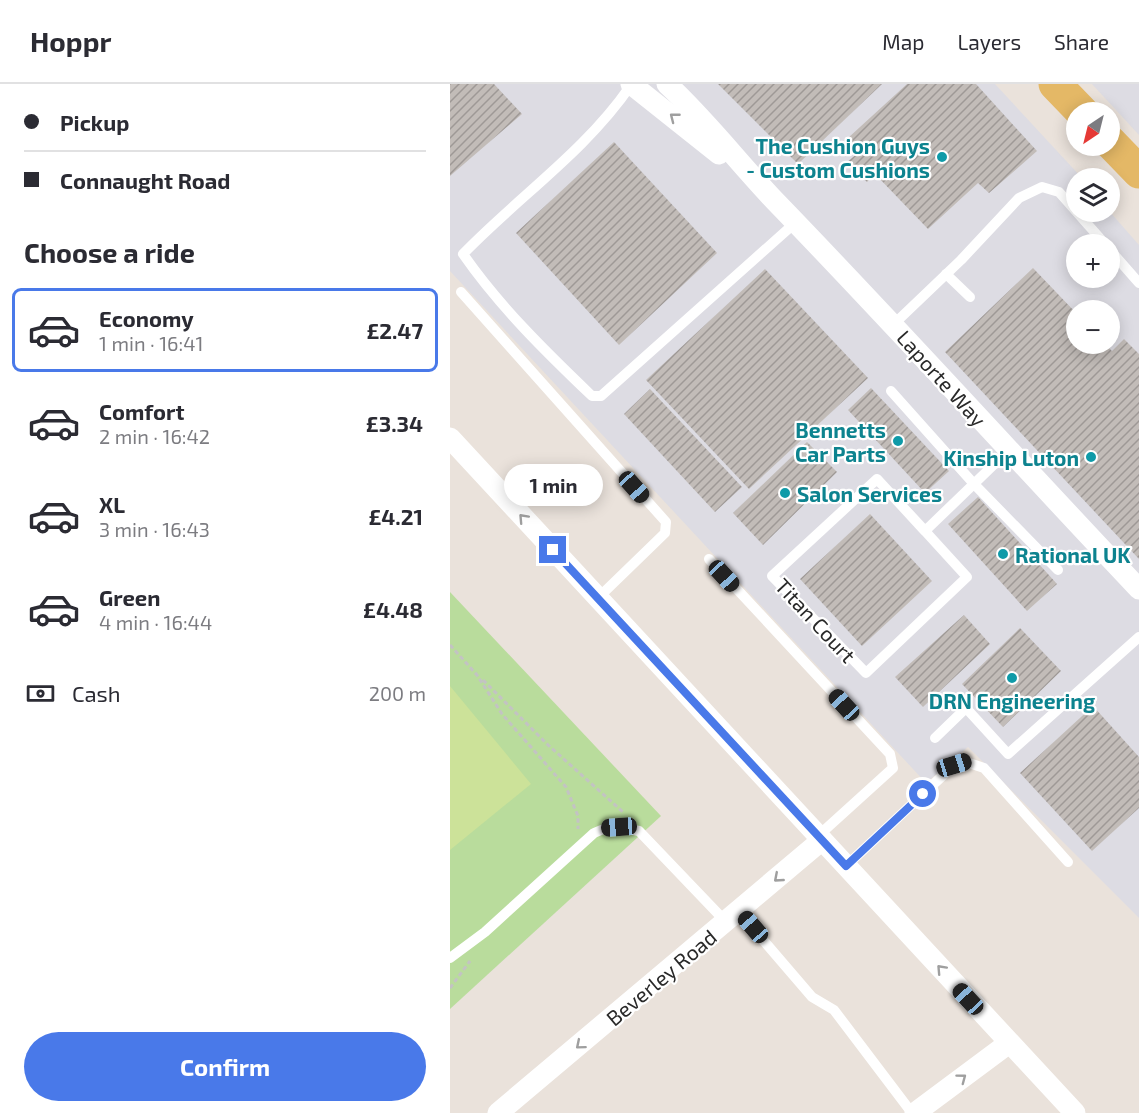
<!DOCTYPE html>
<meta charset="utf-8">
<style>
body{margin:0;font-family:"Exo 2",sans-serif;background:#f7f7f7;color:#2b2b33;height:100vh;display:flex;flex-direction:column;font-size:22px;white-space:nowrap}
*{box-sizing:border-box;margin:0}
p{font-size:20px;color:#7c7c81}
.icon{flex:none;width:33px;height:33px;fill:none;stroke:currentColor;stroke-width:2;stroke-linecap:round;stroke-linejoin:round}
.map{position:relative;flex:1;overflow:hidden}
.sheet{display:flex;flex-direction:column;background:#fff;width:450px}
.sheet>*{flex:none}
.top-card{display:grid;align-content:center;height:132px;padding:0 24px;background:#fff}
.needle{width:39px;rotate:215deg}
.tools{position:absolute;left:616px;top:18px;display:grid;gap:12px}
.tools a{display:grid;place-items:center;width:54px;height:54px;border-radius:50%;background:#fff;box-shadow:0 3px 15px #0003;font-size:30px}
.end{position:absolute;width:27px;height:27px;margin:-14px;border:8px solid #4979e9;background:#fff;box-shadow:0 0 0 3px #fff}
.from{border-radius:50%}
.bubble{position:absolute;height:42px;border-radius:21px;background:#fff;box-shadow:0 3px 15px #0003;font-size:20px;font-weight:700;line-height:42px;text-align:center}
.car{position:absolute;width:18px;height:36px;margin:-18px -9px;border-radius:8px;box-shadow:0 0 4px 2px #0007;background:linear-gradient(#222 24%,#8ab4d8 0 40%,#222 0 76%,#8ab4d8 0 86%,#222 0)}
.top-card b{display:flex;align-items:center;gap:21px;height:57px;font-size:22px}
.top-card b+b{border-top:2px solid #e1e1e2}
.top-card i{width:15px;height:15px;background:#2b2b33}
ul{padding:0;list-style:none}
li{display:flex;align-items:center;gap:18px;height:84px;margin:0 12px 9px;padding:0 12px;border:3px solid transparent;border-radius:9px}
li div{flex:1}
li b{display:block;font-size:22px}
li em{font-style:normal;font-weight:700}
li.current{border-color:#4979e9}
li>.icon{width:54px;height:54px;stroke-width:1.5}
h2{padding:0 24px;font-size:27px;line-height:72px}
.pay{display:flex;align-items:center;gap:15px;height:66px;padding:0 24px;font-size:22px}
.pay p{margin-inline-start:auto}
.primary-button{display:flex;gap:12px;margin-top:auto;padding:12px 24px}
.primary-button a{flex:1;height:69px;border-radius:36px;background:#4979e9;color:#fff;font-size:24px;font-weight:700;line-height:69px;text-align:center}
header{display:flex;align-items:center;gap:36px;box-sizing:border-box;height:84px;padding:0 30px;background:#fff;border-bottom:2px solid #e1e1e2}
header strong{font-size:28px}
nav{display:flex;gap:33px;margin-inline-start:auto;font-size:21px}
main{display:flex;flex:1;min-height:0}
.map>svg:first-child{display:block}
.industrial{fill:#dddce3;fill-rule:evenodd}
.park{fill:#b9dc9c}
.pitch{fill:#cce299}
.building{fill:url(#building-hatch)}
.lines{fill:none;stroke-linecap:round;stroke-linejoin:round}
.path{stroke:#c3c3c3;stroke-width:3;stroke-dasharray:4.5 3;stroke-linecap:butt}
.lane{stroke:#fff;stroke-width:10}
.street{stroke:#fff;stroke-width:21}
.primary{stroke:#e4b866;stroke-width:33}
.oneway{stroke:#9f9f9f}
.route{stroke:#4979e9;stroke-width:8}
.culture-dot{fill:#0f9aa8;stroke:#fff;stroke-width:2}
.labels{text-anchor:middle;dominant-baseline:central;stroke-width:4.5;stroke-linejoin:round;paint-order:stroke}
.culture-label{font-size:21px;font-weight:bold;fill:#0d838f;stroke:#fff;text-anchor:end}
.street-label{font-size:21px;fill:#292929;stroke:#fff}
</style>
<header>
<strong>Hoppr</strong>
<nav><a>Map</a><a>Layers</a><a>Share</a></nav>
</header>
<main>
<section class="sheet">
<div class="top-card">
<b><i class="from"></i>Pickup</b>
<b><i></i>Connaught Road</b>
</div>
<h2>Choose a ride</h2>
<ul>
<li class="current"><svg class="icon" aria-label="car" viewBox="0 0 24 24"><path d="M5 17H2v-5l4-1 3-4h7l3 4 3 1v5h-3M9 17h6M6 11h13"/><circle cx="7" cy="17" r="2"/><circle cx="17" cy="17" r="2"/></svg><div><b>Economy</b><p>1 min · 16:41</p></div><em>£2.47</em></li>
<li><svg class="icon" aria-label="car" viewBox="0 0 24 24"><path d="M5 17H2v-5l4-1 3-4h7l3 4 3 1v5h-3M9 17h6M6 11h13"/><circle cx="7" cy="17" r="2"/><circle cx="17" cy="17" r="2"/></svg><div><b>Comfort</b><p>2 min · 16:42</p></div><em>£3.34</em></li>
<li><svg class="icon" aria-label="car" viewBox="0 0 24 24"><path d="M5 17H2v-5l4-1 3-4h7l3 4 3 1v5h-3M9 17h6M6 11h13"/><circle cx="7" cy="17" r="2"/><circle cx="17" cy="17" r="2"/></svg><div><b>XL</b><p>3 min · 16:43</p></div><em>£4.21</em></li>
<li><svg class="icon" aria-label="car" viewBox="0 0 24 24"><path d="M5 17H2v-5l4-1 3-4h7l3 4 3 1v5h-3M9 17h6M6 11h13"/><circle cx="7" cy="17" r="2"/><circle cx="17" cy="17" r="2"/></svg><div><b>Green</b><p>4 min · 16:44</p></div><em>£4.48</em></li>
</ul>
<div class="pay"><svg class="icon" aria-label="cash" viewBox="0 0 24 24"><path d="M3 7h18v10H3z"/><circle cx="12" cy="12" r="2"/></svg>Cash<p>200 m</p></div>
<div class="primary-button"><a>Confirm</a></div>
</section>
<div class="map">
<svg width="689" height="1029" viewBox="0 0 689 1029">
<defs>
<pattern id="building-hatch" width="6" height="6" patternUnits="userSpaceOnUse" patternTransform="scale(1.5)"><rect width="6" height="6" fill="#c2bcb8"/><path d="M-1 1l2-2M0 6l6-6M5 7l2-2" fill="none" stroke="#9e9996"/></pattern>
</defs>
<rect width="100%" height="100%" fill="#eae2db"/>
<g class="industrial">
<path d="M 0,0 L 545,0 L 632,94 L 627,94 L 627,128 L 660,128 L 689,161 L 689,834 L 518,663 L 476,699 L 0,187 ZM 627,160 L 660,160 L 660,194 L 627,194 ZM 627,226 L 660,226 L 660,260 L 627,260 Z"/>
<polygon points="642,0 689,0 689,51"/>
</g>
<polygon class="park" points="0,508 211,732 0,925"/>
<polygon class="pitch" points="0,602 81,700 0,766"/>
<g class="building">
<polygon points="0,0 44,0 72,30 0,92"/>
<polygon points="268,0 432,0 348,80"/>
<polygon points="457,0 526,0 587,67 539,109 528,99 478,145 425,90 417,98 397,78 409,68 398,54"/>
<polygon points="164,58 267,169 169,261 66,149"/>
<polygon points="583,184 627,230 627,260 655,260 662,267 674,255 689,270 689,475 495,268"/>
<polygon points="315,185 418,294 299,405 196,296"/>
<polygon points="421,304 499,387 475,409 398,326"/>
<polygon points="200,305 292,403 265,428 174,330"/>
<polygon points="357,358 387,388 313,461 283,429"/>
<polygon points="528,413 607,500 577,527 498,440"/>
<polygon points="420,430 482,497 412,562 350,495"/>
<polygon points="514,531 540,560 473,623 445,593"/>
<polygon points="570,544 611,587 553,643 512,600"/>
<polygon points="643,622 689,673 689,724 642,767 570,689"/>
</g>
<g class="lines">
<g class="path">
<polyline points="0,561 27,591 52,630 116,703 128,732 128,745"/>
<polyline points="33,596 98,661 174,729"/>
<polyline points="0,904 20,877"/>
</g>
<g class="lane">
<path d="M 181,1 C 136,67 68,113 13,170 C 49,222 96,268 142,312 L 151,312 L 346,138"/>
<polyline points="660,166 689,199"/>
<polyline points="496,190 520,213"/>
<polyline points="11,208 216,438 215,449 148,514"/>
<polyline points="444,240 511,176 569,114 592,103 609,108 655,160"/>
<polyline points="441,307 524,400 608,486"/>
<polyline points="475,447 427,395 322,492 416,589 517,493 475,447 558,367"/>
<polyline points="259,475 440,670 443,684 368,752"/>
<polyline points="485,654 516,624 558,670 689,553"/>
<polyline points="396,782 504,681 516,678 534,684 618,778"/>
<polyline points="289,828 362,913 384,926 462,1029"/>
<polyline points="0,874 35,848 144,749 156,744 169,743 189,747 276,838"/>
</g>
<g class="street">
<polyline points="181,0 269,70"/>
<path d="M 217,0 C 256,36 288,78 325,117 C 448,244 567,376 689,505"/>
<polyline points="0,354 625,1029"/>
<polyline points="48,1029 372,756"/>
<polyline points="465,1029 559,959"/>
</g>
<g class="primary">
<polyline points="605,0 632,28"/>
<polyline points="660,58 689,88"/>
</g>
</g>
<defs><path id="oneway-chevron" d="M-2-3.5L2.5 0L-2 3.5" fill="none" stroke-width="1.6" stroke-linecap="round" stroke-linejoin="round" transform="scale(1.5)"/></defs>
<g class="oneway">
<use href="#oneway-chevron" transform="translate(224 33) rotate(-142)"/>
<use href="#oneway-chevron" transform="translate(73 434) rotate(-133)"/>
<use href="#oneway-chevron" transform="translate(328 794) rotate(139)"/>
<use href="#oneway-chevron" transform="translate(491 885) rotate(-133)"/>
<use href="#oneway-chevron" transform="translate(130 961) rotate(140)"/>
<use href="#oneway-chevron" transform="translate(512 994) rotate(-37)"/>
</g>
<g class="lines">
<polyline class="route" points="103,466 396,782 473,710"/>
</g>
<g class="culture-dot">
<circle cx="492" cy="73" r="6"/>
<circle cx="448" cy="357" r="6"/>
<circle cx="641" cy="373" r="6"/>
<circle cx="335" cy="409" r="6"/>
<circle cx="553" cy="470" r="6"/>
<circle cx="562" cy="594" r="6"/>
</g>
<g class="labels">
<g class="culture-label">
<text x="480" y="61">The Cushion Guys<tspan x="480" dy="24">- Custom Cushions</tspan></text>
<text x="436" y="345">Bennetts<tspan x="436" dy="24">Car Parts</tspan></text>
<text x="629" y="373">Kinship Luton</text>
<text x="347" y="409" text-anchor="start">Salon Services</text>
<text x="565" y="470" text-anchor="start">Rational UK</text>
<text x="562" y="616" text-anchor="middle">DRN Engineering</text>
</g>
<g class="street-label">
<text transform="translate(492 294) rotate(48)">Laporte Way</text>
<text transform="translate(366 536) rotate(47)">Titan Court</text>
<text transform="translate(211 893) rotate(-40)">Beverley Road</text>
</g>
</g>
</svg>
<div class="tools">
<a><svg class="needle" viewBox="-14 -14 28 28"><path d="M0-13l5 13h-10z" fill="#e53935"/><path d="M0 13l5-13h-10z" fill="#7c7c81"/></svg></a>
<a><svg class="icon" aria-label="layers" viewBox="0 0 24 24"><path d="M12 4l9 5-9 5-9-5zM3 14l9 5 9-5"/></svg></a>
<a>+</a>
<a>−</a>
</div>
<i class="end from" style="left:473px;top:710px"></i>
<i class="end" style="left:103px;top:466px"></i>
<div class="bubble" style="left:54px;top:380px;width:99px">1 min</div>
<i class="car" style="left:184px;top:403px;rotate:138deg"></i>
<i class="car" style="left:274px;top:492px;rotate:137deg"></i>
<i class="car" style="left:394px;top:621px;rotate:317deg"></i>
<i class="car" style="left:504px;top:681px;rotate:73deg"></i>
<i class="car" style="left:169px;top:743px;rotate:266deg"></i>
<i class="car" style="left:303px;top:843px;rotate:319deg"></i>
<i class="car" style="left:518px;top:915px;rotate:317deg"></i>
</div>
</main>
